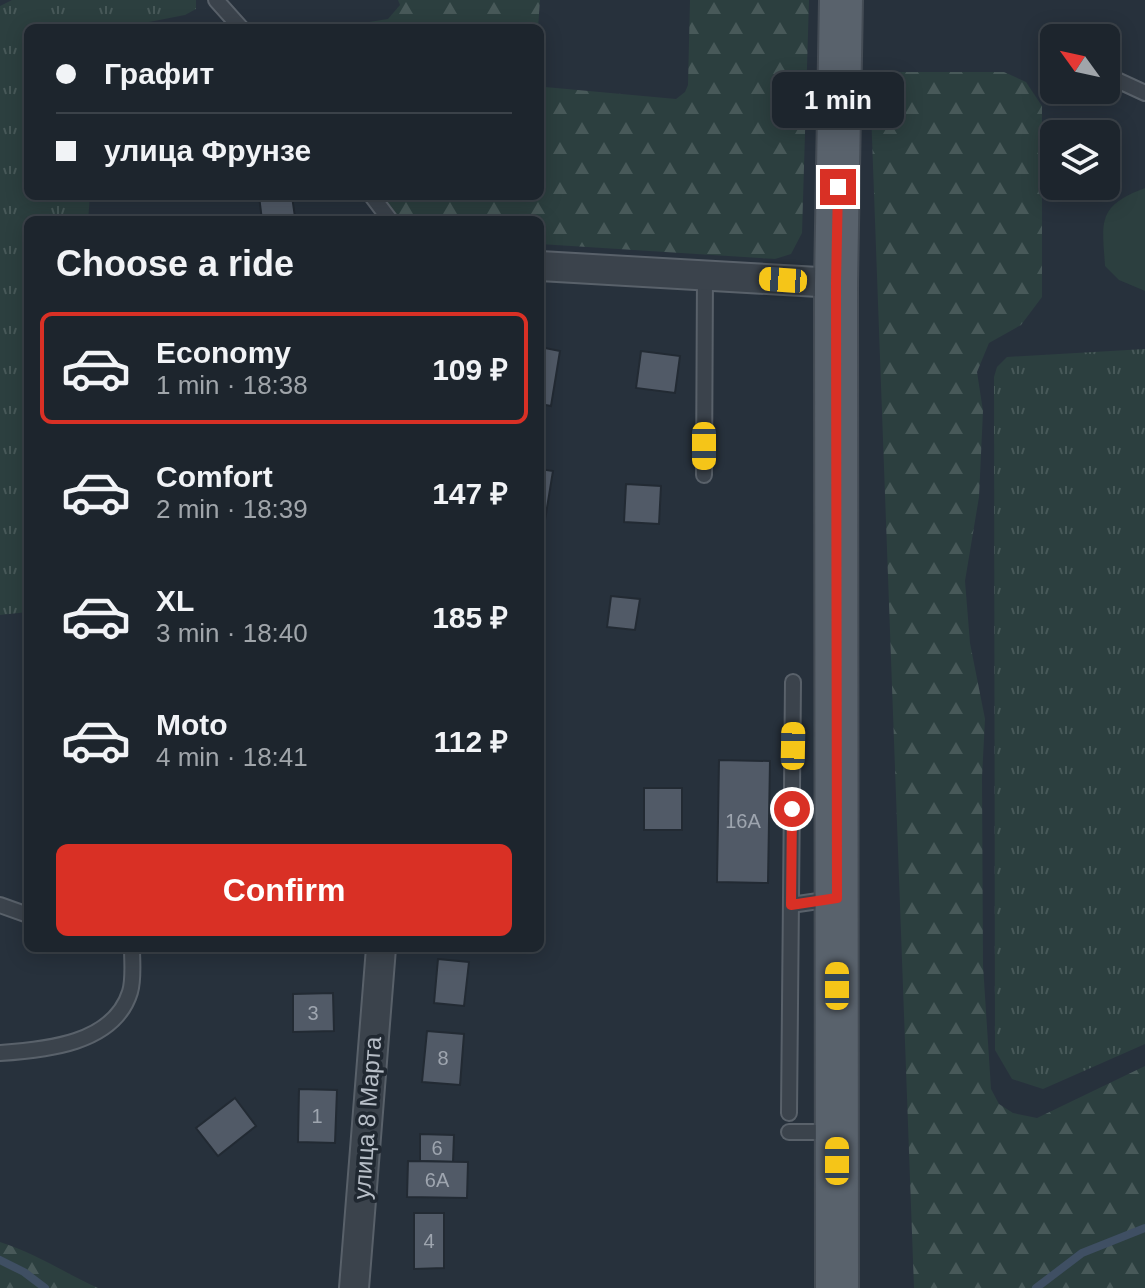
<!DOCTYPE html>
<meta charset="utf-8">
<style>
body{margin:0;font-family:Helvetica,sans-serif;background:#2a3139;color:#f1f3f6;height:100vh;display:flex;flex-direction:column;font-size:30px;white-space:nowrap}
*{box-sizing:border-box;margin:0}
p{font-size:26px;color:#a0a5aa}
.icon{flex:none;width:44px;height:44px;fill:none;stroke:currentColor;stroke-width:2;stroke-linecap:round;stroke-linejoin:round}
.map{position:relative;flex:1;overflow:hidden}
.sheet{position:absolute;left:24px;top:216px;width:520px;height:736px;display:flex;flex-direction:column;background:#1d252d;border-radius:12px;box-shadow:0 4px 20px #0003,0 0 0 2px #3b4249}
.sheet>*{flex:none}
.guide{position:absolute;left:24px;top:24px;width:520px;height:176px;border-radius:12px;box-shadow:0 4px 20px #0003,0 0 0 2px #3b4249;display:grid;align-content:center;height:176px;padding:0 32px;background:#1d252d}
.needle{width:52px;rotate:303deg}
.buttons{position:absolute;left:1040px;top:24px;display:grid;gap:16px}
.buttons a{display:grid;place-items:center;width:80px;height:80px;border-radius:12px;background:#1d252d;box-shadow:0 4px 20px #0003,0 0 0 2px #3b4249;font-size:40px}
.end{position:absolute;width:36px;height:36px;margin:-18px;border:10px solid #d93025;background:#fff;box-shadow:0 0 0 4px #fff}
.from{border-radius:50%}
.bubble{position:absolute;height:56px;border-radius:12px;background:#1d252d;box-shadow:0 4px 20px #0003,0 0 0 2px #3b4249;font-size:26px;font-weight:700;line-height:56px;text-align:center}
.car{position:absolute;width:24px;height:48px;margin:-24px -12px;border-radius:10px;box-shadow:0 0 6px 2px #0007;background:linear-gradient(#f5c518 24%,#345 0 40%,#f5c518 0 76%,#345 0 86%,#f5c518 0)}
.guide b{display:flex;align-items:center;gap:28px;height:76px;font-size:30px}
.guide b+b{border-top:2px solid #3b4249}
.guide i{width:20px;height:20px;background:#f1f3f6}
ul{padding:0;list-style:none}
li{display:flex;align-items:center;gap:24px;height:112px;margin:0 16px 12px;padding:0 16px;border:4px solid transparent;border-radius:12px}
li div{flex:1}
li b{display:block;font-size:30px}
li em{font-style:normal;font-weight:700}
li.selected{border-color:#d93025}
li>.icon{width:72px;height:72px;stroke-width:1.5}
h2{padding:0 32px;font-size:36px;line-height:96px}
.cta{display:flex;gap:16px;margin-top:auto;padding:16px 32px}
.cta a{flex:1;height:92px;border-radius:12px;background:#d93025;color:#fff;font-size:32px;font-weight:700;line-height:92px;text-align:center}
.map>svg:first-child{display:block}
.grass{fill:url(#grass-tufts)}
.forest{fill:url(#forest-firs)}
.garden{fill:#2c3f3f}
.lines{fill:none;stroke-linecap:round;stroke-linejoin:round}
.stream{stroke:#3f4f63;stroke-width:8}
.building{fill:#515a67;stroke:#222a33;stroke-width:2}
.lane-casing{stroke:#59616a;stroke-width:18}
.street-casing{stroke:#59616a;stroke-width:32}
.primary-casing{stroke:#444c55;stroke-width:46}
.lane{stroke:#3b434c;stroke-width:14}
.street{stroke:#3b434c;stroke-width:28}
.primary{stroke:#59626c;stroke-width:42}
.route{stroke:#d93025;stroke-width:10}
.labels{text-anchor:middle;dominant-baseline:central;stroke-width:7;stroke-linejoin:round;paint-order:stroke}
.number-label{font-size:20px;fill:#9ea5af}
.street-label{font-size:24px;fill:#b7bec7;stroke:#202831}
</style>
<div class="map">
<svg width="1145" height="1288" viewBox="0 0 1145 1288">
<defs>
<pattern id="grass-tufts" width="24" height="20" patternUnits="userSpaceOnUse" patternTransform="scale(2)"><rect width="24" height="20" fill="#2c3f3f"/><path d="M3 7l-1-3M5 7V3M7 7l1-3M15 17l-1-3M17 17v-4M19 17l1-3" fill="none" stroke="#485959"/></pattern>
<pattern id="forest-firs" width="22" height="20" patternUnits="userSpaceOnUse" patternTransform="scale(2)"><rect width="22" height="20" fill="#2c3f3f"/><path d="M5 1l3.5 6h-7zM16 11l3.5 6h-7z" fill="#485959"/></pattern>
</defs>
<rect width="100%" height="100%" fill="#27313c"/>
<g class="grass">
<polygon points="12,0 196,0 196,9 185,15 118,28 28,28 28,196 90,196 88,220 28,220 28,612 0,615 0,6"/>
<polygon points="1145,349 1145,1044 1043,1089 1012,1079 995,1050 994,377 997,367 1007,357"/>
</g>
<g class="forest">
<polygon points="398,0 540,0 538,28 332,28 388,19 400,5"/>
<polygon points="690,0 809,0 802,233 791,254 775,259 540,244 540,220 402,220 392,211 382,196 540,196 540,85 545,87 676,99 685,92 688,85"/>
<polygon points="885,72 1004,72 1026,82 1042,106 1042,297 1021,325 989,343 977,372 983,411 979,497 965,581 970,643 985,719 982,777 983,965 991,1089 999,1104 1013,1113 1037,1118 1145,1066 1145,1288 914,1288 871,111 872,93"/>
<path d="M 0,1242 C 35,1253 65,1273 98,1288 L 0,1288 Z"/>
</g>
<path class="garden" d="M 1145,188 L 1145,291 L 1119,280 L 1105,266 C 1102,221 1097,206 1145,188 Z"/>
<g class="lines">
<g class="stream">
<polyline points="0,1260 24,1272 45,1288"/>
<polyline points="1036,1288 1082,1253 1145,1228"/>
</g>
</g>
<g class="building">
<polygon points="259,196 292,196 295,217 262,220"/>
<polygon points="540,347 560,351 551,406 540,404"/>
<polygon points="641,351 680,356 675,393 636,388"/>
<polygon points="540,469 553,471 545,520 540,520"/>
<polygon points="626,484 661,486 659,524 624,522"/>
<polygon points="611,596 640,599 635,630 607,627"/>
<polygon points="719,760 770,761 768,883 717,882"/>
<rect x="644" y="788" width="38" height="42"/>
<polygon points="301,948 332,948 332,951 301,953"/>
<polygon points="438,959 469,962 464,1006 434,1003"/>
<polygon points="333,993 334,1031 293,1032 293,994"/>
<polygon points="427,1031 464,1034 460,1085 422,1082"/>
<polygon points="299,1089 337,1090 335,1143 298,1142"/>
<polygon points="235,1098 256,1126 218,1156 196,1128"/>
<polygon points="420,1134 454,1135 453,1162 420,1161"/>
<polygon points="408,1161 468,1162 467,1198 407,1197"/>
<polygon points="414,1213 444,1213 444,1268 414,1269"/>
</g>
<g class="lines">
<g class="lane-casing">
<g id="lane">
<polyline points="216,0 241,28"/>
<polyline points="1106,75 1145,93"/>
<polyline points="372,196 390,220"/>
<polyline points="704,475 705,275"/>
<polyline points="0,905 28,915"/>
<polyline points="791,905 832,899"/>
<path d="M 0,1053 C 45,1050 114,1044 130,992 C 134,979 132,962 132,948"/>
<polyline points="789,1113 793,682"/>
<polyline points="789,1132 833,1132"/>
</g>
</g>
<g class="street-casing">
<g id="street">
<polyline points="540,266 836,283"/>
<polyline points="354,1288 381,948"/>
</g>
</g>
<g class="primary-casing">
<polyline id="primary" points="837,1288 836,283 841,0"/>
</g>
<use href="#lane" class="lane"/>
<use href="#street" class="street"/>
<use href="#primary" class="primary"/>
</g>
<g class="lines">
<polyline class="route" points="792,809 791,905 837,898 836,283 838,187"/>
</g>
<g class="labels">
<g class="number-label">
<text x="743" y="821">16А</text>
<text x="313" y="1013">3</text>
<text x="443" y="1058">8</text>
<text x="317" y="1116">1</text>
<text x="437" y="1148">6</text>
<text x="437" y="1180">6А</text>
<text x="429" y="1241">4</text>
</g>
<g class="street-label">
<text transform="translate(367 1118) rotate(-86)">улица 8 Марта</text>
</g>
</g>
</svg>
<div class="buttons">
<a><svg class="needle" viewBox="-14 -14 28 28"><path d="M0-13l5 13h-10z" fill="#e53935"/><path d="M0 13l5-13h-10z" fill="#a0a5aa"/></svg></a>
<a><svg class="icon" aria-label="layers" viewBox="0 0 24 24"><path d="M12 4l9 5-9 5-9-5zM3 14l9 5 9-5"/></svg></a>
</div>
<i class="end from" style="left:792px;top:809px"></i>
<i class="end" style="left:838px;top:187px"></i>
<div class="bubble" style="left:772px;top:72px;width:132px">1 min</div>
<i class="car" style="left:783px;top:280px;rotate:274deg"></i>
<i class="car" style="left:704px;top:446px;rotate:180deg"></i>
<i class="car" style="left:793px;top:746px;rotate:1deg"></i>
<i class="car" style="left:837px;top:986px;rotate:0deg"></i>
<i class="car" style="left:837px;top:1161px;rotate:0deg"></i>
<div class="guide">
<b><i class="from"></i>Графит</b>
<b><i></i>улица Фрунзе</b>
</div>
<section class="sheet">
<h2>Choose a ride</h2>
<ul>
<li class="selected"><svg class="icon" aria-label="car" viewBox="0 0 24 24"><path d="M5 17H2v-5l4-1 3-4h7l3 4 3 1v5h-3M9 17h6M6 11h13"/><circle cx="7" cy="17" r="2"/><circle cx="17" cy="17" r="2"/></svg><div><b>Economy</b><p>1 min · 18:38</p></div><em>109 ₽</em></li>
<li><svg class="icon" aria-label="car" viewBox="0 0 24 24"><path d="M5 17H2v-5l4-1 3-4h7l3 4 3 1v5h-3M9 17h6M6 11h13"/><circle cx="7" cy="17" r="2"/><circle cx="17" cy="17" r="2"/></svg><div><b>Comfort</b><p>2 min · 18:39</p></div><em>147 ₽</em></li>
<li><svg class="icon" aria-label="car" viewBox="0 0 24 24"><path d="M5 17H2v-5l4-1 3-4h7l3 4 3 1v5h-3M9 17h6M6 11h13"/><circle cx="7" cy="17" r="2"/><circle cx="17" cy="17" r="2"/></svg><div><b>XL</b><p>3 min · 18:40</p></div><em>185 ₽</em></li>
<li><svg class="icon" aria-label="car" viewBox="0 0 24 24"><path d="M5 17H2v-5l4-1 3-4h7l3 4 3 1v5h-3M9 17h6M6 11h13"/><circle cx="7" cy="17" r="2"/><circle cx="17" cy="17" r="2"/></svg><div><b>Moto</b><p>4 min · 18:41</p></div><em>112 ₽</em></li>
</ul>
<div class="cta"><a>Confirm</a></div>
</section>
</div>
